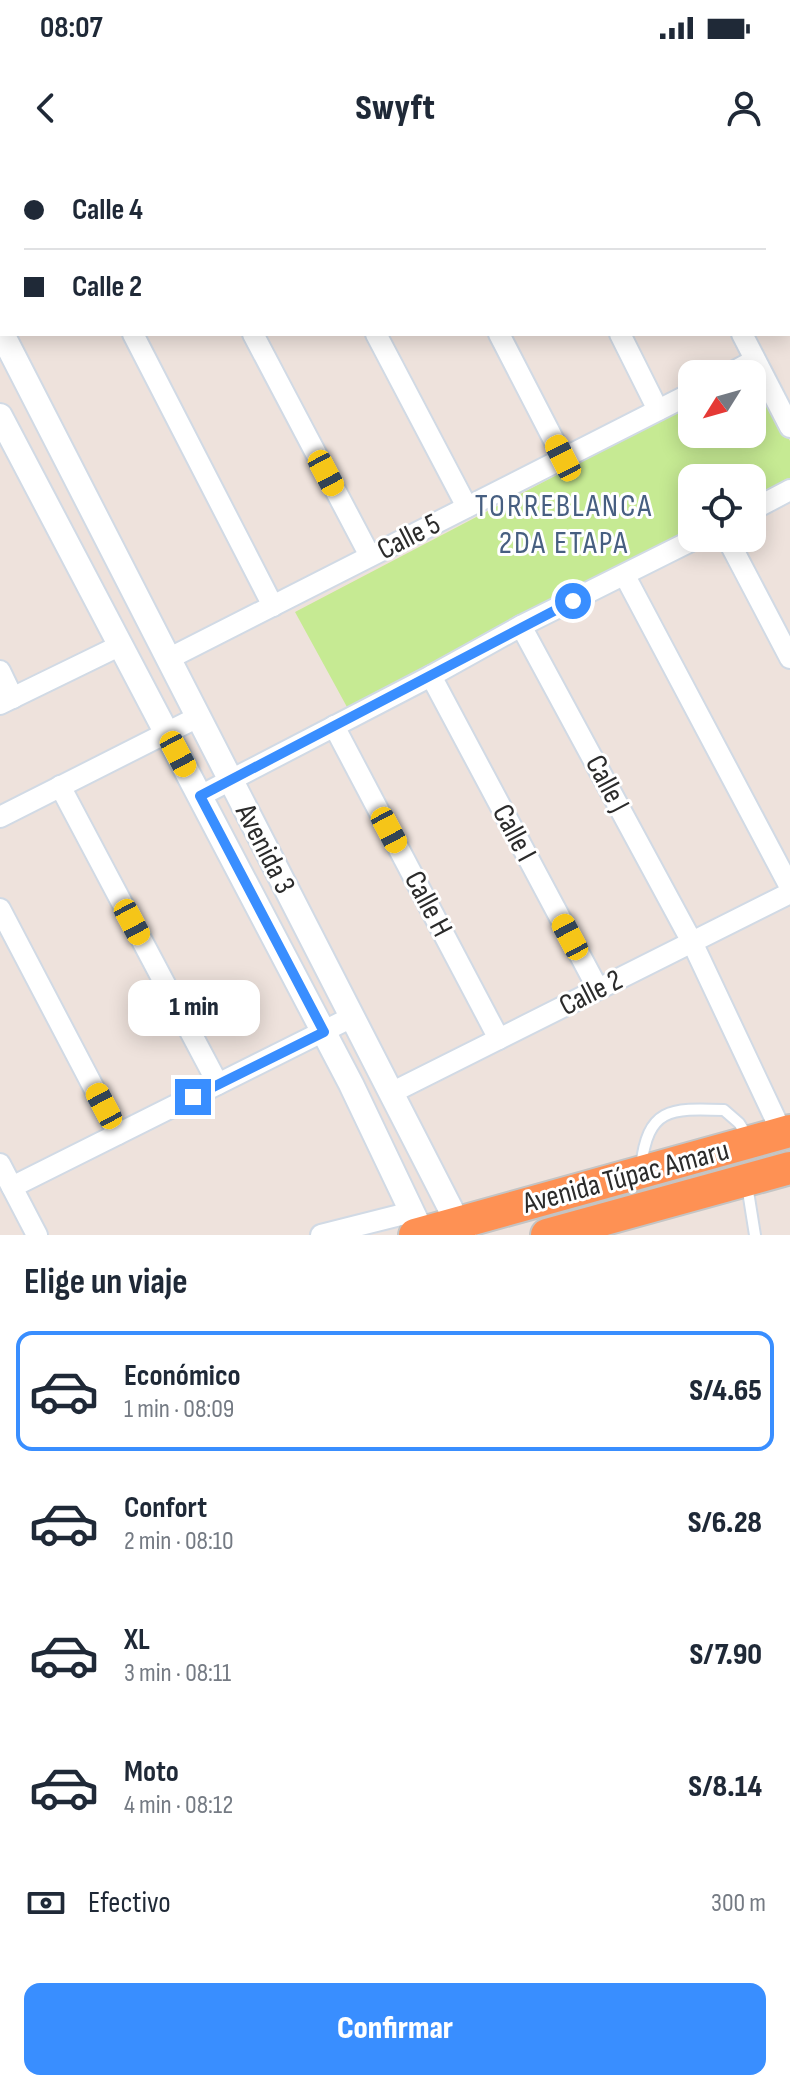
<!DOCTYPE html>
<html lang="es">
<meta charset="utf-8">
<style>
body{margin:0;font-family:"Sofia Sans Condensed",sans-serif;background:#f2f2f3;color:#1f2937;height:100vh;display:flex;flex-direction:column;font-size:30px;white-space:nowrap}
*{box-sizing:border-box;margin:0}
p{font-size:26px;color:#747a83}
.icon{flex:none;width:44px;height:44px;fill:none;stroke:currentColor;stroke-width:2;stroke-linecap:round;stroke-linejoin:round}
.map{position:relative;height:1075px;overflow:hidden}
.details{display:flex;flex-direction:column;background:#fff;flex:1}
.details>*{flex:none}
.top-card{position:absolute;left:0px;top:0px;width:790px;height:176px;box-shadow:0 4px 20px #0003;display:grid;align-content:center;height:176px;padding:0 24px;background:#fff}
.needle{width:52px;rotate:233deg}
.tools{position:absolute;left:678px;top:200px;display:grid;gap:16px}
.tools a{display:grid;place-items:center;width:88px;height:88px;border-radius:16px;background:#fff;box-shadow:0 4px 20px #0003;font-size:40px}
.end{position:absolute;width:36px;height:36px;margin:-18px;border:10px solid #398eff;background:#fff;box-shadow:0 0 0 4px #fff}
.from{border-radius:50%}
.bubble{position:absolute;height:56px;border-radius:16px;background:#fff;box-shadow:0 4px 20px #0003;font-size:26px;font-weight:800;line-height:56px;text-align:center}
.car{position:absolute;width:24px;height:48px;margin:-24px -12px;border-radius:10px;box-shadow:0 0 6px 2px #0007;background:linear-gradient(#f5c518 24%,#345 0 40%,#f5c518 0 76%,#345 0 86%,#f5c518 0)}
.top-card b{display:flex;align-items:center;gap:28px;height:76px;font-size:30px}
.top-card b+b{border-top:2px solid #e0e1e3}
.top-card i{width:20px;height:20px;background:#1f2937}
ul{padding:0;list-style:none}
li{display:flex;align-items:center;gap:24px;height:120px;margin:0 16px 12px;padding:0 8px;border:4px solid transparent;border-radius:16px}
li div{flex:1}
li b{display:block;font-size:30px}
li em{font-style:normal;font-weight:800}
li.active{border-color:#398eff}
li>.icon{width:72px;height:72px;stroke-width:1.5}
h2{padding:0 24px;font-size:36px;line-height:96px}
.pay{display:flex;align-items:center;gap:20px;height:88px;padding:0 24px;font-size:30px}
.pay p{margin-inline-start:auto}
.cta{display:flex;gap:16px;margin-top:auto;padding:16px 24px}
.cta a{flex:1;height:92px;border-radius:16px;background:#398eff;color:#fff;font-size:32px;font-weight:800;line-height:92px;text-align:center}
.status{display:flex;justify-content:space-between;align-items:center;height:56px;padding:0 40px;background:#fff;direction:ltr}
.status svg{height:22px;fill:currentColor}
header{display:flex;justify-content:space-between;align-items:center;height:104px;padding:0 24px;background:#fff;font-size:36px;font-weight:800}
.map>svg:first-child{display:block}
.green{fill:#c6ea93}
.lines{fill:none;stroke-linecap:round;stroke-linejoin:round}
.service-casing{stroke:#d1dae5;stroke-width:14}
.minor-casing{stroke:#d1dae5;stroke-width:24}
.tertiary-casing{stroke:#d1dae5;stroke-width:28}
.trunk-casing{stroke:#c4c4c4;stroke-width:36}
.service{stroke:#fff;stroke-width:10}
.minor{stroke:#fff;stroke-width:20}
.tertiary{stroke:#fff;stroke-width:24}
.trunk{stroke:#fe9154;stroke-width:32}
.route{stroke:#398eff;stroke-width:10}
.labels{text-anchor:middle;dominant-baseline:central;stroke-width:6;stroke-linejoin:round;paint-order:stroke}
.street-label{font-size:30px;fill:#2b2b2b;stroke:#fff}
.neighbourhood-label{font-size:32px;letter-spacing:2px;fill:#475f81;stroke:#fff}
</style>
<div class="status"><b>08:07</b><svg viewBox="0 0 49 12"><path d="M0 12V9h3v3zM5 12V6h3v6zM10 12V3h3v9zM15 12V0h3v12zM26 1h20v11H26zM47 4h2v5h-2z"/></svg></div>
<header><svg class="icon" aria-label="back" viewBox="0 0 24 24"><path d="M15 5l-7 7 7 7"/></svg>Swyft<svg class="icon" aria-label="person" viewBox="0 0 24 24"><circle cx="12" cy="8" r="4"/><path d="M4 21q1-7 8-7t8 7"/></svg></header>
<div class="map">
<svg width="790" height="1075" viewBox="0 0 790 1075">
<rect width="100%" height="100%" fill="#eee2dc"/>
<polygon class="green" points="753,212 790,281 790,320 752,341 752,318 692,318 692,373 521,466 347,547 295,452 692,244 692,274 752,274 752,214 749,214"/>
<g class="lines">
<g class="service-casing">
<g id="service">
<path d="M 641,1007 C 648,948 669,948 724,950 L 739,963 L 748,977"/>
<polyline points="747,1025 755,1075"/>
</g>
</g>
<g class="minor-casing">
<g id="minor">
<polyline points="158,0 159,2"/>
<polyline points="409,0 410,2"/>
<polyline points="532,0 533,2"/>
<polyline points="653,0 654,2"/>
<polyline points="325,2 328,0"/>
<polyline points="133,174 273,446"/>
<polyline points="253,174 370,396"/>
<polyline points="376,174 467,347"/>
<polyline points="499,174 563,298"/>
<polyline points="620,174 658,250"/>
<polyline points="742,174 790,267"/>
<polyline points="729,214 755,200"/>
<polyline points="752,350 790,330"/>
<polyline points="727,378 790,498"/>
<polyline points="625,416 790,727"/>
<polyline points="521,466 692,782 782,973"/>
<polyline points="168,499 692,233"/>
<polyline points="0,511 13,538"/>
<polyline points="431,516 598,829"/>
<polyline points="0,544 121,485"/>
<polyline points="334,566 499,879"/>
<polyline points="60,626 218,924"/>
<polyline points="200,636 431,516 521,466 697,378"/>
<polyline points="0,657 198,557"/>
<polyline points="0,749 118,974"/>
<polyline points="391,933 790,733"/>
<polyline points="0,1004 37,1075"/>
<polyline points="12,1027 352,857"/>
<polyline points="321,1075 412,1052"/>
</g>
</g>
<g class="tertiary-casing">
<g id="tertiary">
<polyline points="2,174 464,1075"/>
<polyline points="0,256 351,924 423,1075"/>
</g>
</g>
<g class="trunk-casing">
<g id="trunk">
<polyline points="415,1075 790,971"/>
<polyline points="547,1075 790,1008"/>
</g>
</g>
<use href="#service" class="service"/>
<use href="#minor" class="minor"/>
<use href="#tertiary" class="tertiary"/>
<use href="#trunk" class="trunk"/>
</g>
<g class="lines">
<polyline class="route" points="193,937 324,872 200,636 573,441"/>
</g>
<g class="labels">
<g class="street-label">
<text transform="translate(409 377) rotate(-27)">Calle 5</text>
<text transform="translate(607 624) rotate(62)">Calle J</text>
<text transform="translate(514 673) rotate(62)">Calle I</text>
<text transform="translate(265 689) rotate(63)">Avenida 3</text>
<text transform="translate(428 744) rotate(62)">Calle H</text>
<text transform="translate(591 833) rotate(-27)">Calle 2</text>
<text transform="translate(626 1017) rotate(-15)">Avenida Túpac Amaru</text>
</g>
<g class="neighbourhood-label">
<text x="564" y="346">TORREBLANCA<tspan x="564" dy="37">2DA ETAPA</tspan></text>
</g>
</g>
</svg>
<div class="tools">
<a><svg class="needle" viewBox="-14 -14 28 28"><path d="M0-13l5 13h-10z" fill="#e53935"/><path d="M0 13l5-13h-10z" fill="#747a83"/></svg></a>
<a><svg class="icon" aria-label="locate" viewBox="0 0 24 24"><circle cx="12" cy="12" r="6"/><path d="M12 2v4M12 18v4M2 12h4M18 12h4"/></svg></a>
</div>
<i class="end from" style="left:573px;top:441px"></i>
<i class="end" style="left:193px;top:937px"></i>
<div class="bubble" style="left:128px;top:820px;width:132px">1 min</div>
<i class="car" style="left:563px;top:298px;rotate:333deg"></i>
<i class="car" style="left:326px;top:313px;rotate:152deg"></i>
<i class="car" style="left:178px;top:594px;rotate:152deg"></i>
<i class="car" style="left:389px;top:670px;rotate:152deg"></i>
<i class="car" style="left:132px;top:762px;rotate:152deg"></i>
<i class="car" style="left:570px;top:777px;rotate:332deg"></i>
<i class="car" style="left:104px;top:946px;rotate:332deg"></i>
<div class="top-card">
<b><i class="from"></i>Calle 4</b>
<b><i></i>Calle 2</b>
</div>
</div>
<section class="details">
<h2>Elige un viaje</h2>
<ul>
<li class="active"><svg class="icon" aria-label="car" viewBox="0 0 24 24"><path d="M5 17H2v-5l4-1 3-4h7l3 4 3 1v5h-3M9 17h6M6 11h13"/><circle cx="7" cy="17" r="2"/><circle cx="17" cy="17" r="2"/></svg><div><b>Económico</b><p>1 min · 08:09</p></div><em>S/4.65</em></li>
<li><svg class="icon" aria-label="car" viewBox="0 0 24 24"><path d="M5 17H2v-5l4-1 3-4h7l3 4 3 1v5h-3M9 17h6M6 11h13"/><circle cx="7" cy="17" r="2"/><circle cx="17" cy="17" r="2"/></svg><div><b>Confort</b><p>2 min · 08:10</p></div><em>S/6.28</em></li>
<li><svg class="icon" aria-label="car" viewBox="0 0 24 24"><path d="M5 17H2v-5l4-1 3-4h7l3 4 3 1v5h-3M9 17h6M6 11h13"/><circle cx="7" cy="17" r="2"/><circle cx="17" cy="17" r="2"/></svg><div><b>XL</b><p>3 min · 08:11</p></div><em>S/7.90</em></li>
<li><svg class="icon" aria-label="car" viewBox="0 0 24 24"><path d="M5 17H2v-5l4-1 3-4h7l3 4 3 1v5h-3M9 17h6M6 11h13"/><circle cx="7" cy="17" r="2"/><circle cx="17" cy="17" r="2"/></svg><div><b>Moto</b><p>4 min · 08:12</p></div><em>S/8.14</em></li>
</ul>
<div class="pay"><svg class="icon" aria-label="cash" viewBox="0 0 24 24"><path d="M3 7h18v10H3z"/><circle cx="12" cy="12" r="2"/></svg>Efectivo<p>300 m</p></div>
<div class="cta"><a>Confirmar</a></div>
</section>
